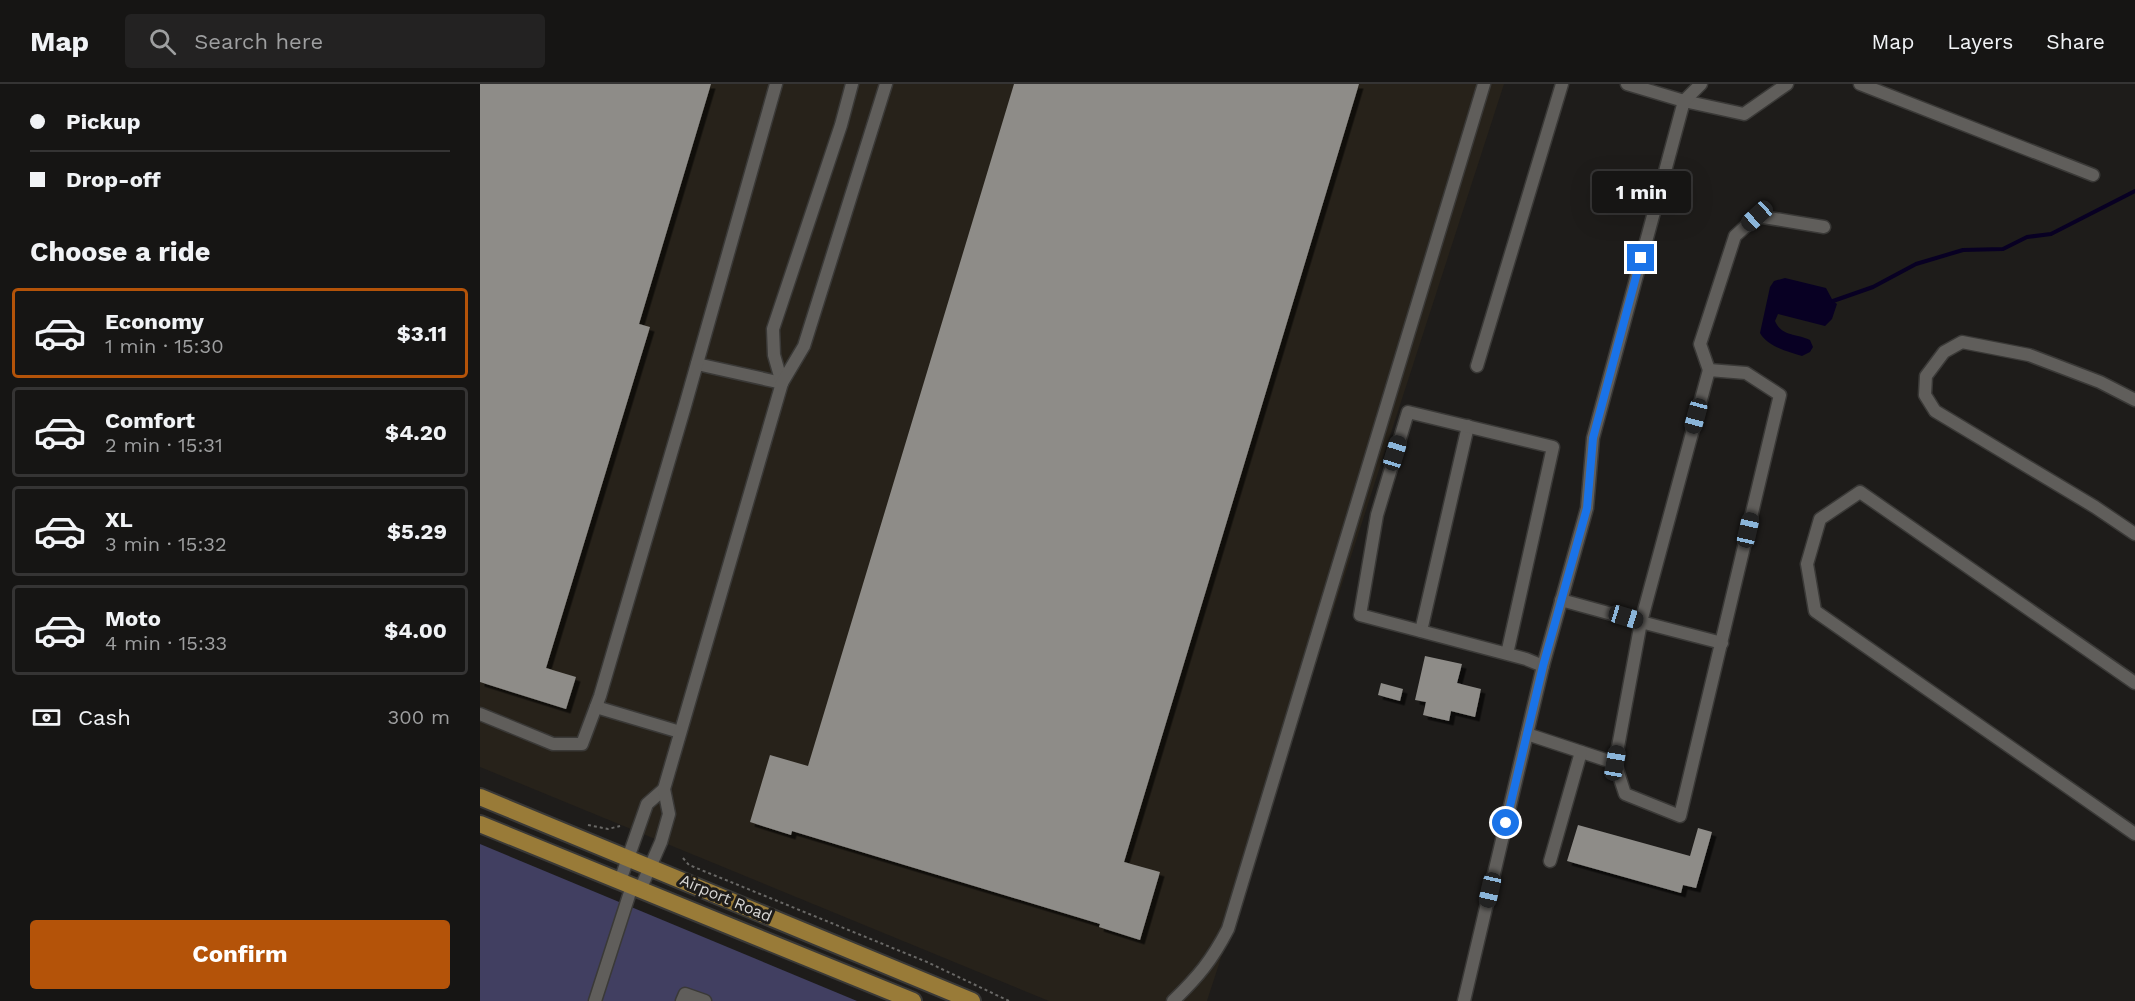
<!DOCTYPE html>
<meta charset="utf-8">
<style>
body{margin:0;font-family:"Work Sans",sans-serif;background:#232222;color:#f1f3f6;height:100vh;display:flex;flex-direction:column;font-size:22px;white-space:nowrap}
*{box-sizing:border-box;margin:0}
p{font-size:20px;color:#9e9fa0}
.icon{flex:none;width:33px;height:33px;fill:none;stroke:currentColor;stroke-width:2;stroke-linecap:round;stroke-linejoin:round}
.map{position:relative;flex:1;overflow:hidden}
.sheet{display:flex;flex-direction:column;background:#161514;width:480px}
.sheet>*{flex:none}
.guide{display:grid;align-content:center;height:132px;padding:0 30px;background:#161514}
.end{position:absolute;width:27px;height:27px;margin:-14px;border:8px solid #1a73e8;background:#fff;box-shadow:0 0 0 3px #fff}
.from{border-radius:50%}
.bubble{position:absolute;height:42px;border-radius:6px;background:#161514;box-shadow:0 6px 24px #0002,0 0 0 2px #353434;font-size:20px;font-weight:700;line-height:42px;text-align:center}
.car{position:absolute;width:18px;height:36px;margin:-18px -9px;border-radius:8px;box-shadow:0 0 4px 2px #0007;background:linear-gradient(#222 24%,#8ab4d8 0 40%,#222 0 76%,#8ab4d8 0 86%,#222 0)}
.guide b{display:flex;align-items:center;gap:21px;height:57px;font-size:22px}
.guide b+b{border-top:2px solid #353434}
.guide i{width:15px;height:15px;background:#f1f3f6}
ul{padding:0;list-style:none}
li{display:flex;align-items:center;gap:18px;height:90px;margin:0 12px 9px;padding:0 18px;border:3px solid #353434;border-radius:6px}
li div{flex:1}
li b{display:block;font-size:22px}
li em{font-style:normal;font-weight:700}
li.selected{border-color:#b45309}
li>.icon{width:54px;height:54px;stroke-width:1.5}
h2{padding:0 30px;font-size:27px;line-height:72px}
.pay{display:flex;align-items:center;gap:15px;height:66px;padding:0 30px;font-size:22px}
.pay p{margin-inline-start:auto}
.primary-button{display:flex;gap:12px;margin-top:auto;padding:12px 30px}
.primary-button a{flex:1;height:69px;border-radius:6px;background:#b45309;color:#fff;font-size:24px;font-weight:700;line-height:69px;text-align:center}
header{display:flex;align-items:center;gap:36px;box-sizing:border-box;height:84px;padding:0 30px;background:#161514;border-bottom:2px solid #353434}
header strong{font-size:28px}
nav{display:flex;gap:33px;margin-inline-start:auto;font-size:21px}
.search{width:420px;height:54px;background:#232222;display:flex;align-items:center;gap:15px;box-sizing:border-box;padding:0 21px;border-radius:6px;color:#9e9fa0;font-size:22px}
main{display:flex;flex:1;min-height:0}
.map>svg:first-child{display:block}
.built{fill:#27221a}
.green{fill:#413f61}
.water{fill:#080023}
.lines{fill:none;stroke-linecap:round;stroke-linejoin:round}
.stream{stroke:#080023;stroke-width:4}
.building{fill:#8e8c88;filter:url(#shadow)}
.minor-casing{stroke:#3a3937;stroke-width:15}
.major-casing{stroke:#3a3937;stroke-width:20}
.path{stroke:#696866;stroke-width:2;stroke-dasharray:3 3;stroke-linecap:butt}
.minor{stroke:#605e5b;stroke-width:12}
.major{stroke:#997b38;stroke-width:16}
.route{stroke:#1a73e8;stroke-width:8}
.labels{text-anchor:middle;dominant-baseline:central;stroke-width:6;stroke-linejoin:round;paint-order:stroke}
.street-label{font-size:16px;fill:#d9d8d6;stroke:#1e1c1a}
</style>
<header>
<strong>Map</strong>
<div class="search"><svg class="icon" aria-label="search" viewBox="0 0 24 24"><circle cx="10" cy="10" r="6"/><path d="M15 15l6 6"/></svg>Search here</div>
<nav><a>Map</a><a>Layers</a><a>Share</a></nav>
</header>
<main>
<section class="sheet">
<div class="guide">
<b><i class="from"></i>Pickup</b>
<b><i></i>Drop-off</b>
</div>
<h2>Choose a ride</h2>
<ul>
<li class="selected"><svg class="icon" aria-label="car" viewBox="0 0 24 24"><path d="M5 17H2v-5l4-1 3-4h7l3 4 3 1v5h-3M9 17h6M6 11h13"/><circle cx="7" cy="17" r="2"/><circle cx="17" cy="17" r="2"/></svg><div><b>Economy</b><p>1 min · 15:30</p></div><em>$3.11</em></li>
<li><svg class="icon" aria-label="car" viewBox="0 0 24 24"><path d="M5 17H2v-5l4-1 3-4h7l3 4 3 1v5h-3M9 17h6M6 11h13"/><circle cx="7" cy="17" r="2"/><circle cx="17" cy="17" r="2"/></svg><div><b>Comfort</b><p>2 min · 15:31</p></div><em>$4.20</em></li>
<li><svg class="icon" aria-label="car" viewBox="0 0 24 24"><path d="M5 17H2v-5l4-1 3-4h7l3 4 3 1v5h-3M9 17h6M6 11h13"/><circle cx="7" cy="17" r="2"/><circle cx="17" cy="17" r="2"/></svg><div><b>XL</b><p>3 min · 15:32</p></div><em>$5.29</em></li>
<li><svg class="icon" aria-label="car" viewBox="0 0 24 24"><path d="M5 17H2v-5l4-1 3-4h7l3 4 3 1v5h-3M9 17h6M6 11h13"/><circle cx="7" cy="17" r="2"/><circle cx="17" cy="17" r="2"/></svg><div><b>Moto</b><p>4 min · 15:33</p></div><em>$4.00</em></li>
</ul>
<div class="pay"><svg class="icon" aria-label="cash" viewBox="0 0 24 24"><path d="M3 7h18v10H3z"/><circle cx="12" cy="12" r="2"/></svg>Cash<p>300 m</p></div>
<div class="primary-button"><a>Confirm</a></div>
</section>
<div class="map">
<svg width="1655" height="917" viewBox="0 0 1655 917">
<defs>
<filter id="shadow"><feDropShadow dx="4.5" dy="4.5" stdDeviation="0" flood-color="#0009"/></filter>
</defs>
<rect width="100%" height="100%" fill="#1e1c1a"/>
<polygon class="built" points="0,0 1024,0 727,917 569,917 0,683"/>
<polygon class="green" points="0,760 377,917 0,917"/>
<path class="water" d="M 1305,194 L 1346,204 L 1353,217 L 1357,220 L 1352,235 L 1345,242 L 1298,230 L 1295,237 C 1302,253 1317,249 1330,256 L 1333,263 L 1330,268 L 1322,272 C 1307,267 1288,263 1280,249 L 1290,203 L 1294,197 Z"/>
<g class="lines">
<polyline class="stream" points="1353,217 1393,203 1436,180 1483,166 1523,165 1547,153 1571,150 1655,107"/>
</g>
<g class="building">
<polygon points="0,0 231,0 159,240 170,243 66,584 96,593 86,625 0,598"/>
<polygon points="534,0 879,0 644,778 680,788 660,856 619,843 620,840 312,747 311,751 270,738 290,671 328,682"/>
<polygon points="945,572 982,580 977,599 1001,605 995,633 971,627 969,637 943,631 946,618 935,616"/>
<polygon points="901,599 923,605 920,617 898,611"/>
<polygon points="1098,741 1210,772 1218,744 1232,748 1216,804 1203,801 1201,809 1087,777"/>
</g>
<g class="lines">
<g class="minor-casing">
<g id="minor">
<polyline points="1147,0 1204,17 1264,30 1307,0"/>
<polyline points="1380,0 1613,91"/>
<polyline points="217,280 302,299"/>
<polyline points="997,282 1082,0"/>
<polyline points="1229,286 1220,260 1255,152 1277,132 1344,143"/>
<polyline points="302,299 294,271 293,245 361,41 372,0"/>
<polyline points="1655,316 1620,298 1549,271 1482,258 1464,268 1446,292 1445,311 1455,327 1615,423 1655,450"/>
<polyline points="1081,516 1161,538 1229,286 1266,289 1300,311 1200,732 1145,710 1135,679 1161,538 1242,559"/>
<polyline points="941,547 988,342"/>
<polyline points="1027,570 1073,363 928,328 897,431 880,531 1046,575 1063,582"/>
<polyline points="1655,599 1380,408 1340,435 1327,480 1335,527 1655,750"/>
<polyline points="116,623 200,648"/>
<polyline points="0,630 73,660 102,660 120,612 205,322 296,0"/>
<polyline points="1047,650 1135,679"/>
<polyline points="1070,777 1101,668"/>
<polyline points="140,797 167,720 184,705"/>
<polyline points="160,806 181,758 189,730 184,705 302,299 324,262 406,0"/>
<polyline points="115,917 152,802"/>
<polyline points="202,917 205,910 225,917"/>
<path d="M 693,917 C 718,893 732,876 748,845 L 1004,0"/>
<polyline points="984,917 1063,582 1107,424 1113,354 1204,17 1221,0"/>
</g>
</g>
<g class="major-casing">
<g id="major">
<polyline points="0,713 492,917"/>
<polyline points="0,740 433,917"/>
</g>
</g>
<g class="path">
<polyline points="108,741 128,745 140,742"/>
<polyline points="203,774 209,781 447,878 529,917"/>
</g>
<use href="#minor" class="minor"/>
<use href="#major" class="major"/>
</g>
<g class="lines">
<polyline class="route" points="1026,739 1063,582 1107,424 1113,354 1161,174"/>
</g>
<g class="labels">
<g class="street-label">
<text transform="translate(246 814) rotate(23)">Airport Road</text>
</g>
</g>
</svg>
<i class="end from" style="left:1026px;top:739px"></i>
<i class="end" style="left:1161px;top:174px"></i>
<div class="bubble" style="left:1112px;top:87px;width:99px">1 min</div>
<i class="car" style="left:1277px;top:132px;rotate:228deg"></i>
<i class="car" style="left:1216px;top:332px;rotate:195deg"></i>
<i class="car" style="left:915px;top:369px;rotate:17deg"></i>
<i class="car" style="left:1268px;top:446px;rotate:13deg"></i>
<i class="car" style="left:1146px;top:533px;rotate:107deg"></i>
<i class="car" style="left:1135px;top:679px;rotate:10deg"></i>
<i class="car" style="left:1010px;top:806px;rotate:193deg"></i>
</div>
</main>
